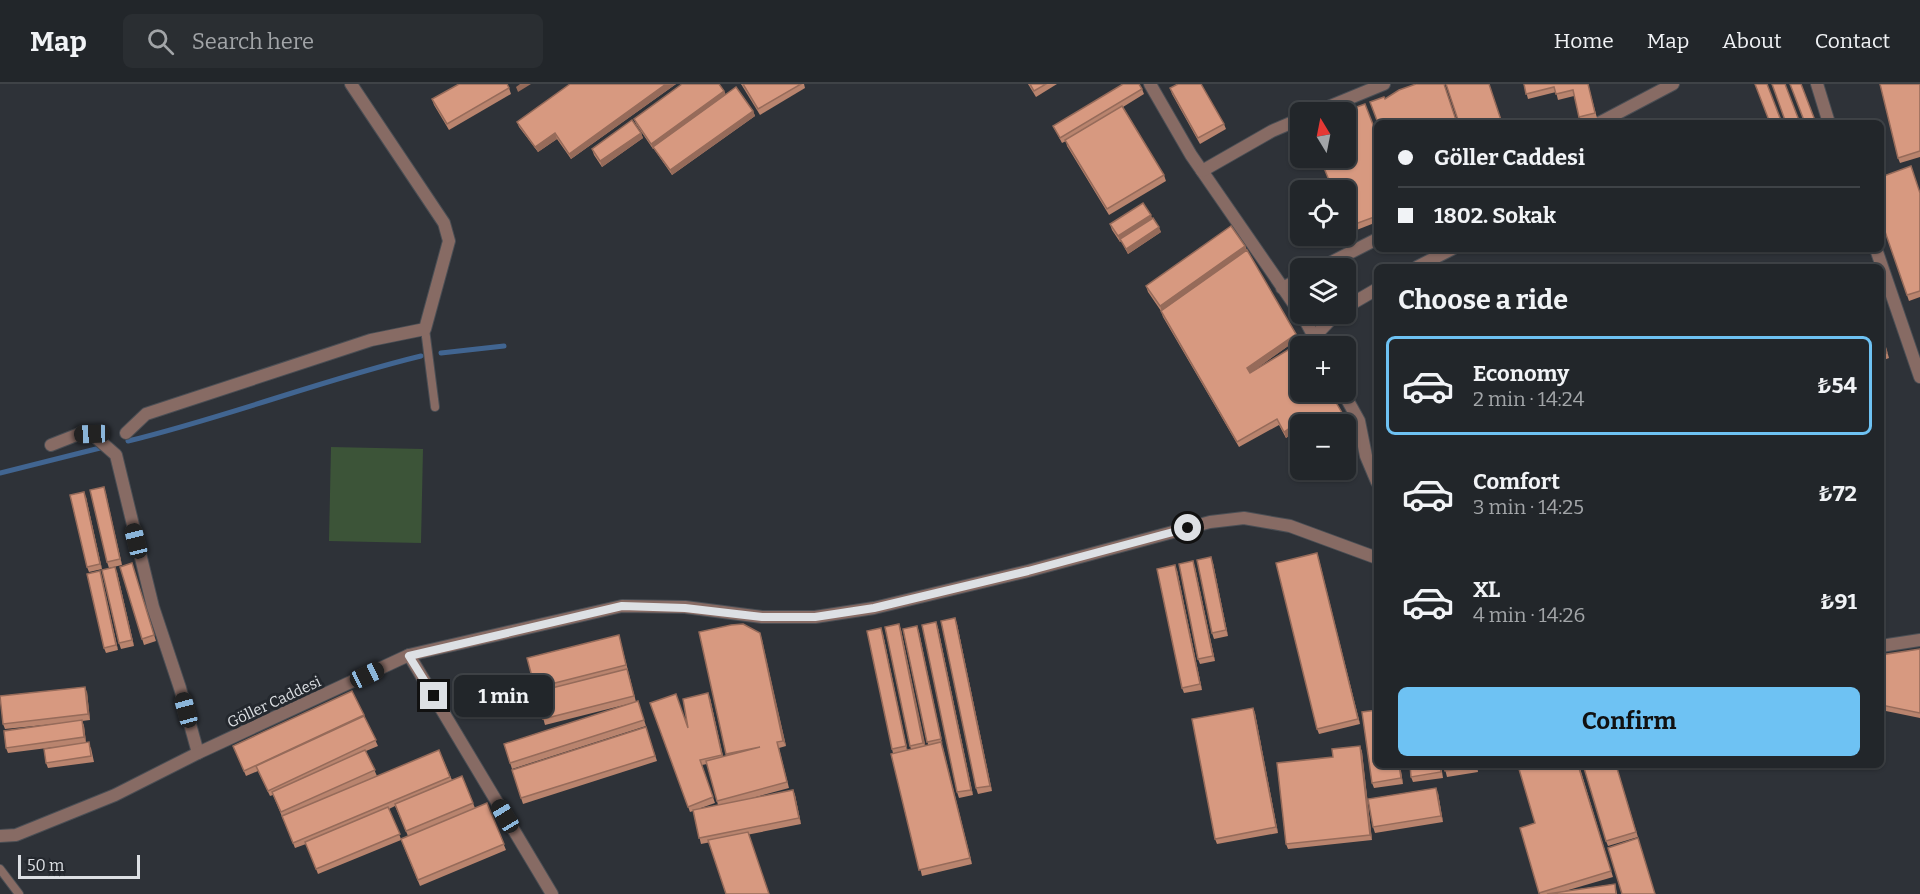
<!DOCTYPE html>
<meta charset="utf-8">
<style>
body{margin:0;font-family:Bitter,serif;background:#2a2e32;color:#f1f3f6;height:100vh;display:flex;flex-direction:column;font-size:22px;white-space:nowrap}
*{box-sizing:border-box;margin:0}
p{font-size:20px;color:#a2a5a8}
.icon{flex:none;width:33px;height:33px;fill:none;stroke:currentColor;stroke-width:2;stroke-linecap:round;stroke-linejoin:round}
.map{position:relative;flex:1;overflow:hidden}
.sheet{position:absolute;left:1374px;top:180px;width:510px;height:504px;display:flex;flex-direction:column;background:#22262a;border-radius:9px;box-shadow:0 2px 4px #0004,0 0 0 2px #3f4347}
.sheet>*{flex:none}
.hud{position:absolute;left:1374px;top:36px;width:510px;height:132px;border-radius:9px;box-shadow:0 2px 4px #0004,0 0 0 2px #3f4347;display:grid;align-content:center;height:132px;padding:0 24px;background:#22262a}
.needle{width:39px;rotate:350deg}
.buttons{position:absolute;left:1290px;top:18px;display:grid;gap:12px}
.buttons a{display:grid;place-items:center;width:66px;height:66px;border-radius:9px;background:#22262a;box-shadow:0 2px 4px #0004,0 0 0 2px #3f4347;font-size:30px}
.scale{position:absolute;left:18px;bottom:15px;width:122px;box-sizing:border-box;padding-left:6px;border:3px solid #dde0e4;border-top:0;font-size:16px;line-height:21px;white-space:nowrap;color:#dde0e4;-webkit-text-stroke:4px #24282e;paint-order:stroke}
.end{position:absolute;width:27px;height:27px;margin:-14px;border:8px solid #dde0e4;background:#111;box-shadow:0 0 0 3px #111}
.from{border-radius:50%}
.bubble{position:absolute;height:42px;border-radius:9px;background:#22262a;box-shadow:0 2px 4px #0004,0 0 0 2px #3f4347;font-size:20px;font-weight:700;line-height:42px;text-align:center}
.car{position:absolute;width:18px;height:36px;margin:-18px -9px;border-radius:8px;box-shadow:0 0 4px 2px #0007;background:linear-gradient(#222 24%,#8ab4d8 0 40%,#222 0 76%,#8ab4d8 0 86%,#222 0)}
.hud b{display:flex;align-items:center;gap:21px;height:57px;font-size:22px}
.hud b+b{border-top:2px solid #3f4347}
.hud i{width:15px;height:15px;background:#f1f3f6}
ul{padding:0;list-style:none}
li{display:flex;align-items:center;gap:18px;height:99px;margin:0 12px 9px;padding:0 12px;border:3px solid transparent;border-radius:9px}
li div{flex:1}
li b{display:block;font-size:22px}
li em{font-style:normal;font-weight:700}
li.selected{border-color:#6ec2f3}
li>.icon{width:54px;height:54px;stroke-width:1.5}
h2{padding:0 24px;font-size:27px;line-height:72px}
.button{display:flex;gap:12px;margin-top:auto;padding:12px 24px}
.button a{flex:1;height:69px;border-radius:9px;background:#6ec2f3;color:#111;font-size:24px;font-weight:700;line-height:69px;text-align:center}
header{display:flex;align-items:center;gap:36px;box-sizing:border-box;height:84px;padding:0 30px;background:#22262a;border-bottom:2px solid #3f4347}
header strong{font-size:28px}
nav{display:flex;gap:33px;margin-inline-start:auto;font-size:21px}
.search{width:420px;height:54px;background:#2a2e32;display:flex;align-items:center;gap:15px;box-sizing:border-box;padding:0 21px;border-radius:9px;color:#a2a5a8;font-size:22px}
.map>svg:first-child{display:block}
.garden{fill:#3c5438}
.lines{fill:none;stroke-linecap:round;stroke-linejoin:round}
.stream{stroke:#416591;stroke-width:5}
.service-casing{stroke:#4a4e54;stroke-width:10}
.minor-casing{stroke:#4a4e54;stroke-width:14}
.tertiary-casing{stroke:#4a4e54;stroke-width:14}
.service{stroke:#876b64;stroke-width:8}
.minor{stroke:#876b64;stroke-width:12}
.tertiary{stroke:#876b64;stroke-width:12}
.wall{fill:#b9846e;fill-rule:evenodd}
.shaded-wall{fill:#966b5a}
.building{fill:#d79980;stroke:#966b5a;stroke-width:1.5}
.route{stroke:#dde0e4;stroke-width:8}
.labels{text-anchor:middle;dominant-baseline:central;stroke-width:6;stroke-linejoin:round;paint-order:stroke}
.street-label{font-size:15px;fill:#dde0e4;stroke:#24282e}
</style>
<header>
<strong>Map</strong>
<div class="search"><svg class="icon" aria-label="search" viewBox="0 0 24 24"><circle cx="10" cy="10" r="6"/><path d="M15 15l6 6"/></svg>Search here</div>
<nav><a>Home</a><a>Map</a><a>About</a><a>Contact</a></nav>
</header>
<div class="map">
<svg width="1920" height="810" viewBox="0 0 1920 810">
<rect width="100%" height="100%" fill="#2e3238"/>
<polygon class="garden" points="331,363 423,365 421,459 329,457"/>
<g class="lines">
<g class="stream">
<polyline points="441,269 504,262"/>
<path d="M 128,357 C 227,333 322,296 421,272"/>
<polyline points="0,389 100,364"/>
</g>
<g class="service-casing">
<g id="service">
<polyline points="425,245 435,323"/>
<polyline points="0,785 19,810"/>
</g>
</g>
<g class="minor-casing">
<g id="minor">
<polyline points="1150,0 1191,71 1305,236 1319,262"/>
<polyline points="1817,0 1829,39"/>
<polyline points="1316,28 1384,0"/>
<polyline points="1599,39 1673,0"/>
<polyline points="1202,87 1272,47 1300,35"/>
<polyline points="1876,165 1920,293"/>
<polyline points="1417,183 1452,165"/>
<polyline points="1320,184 1377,155"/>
<polyline points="1282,204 1300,195"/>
<polyline points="1346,223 1377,205"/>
<polyline points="1314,253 1336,230"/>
<polyline points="1343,308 1359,337 1366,372 1377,398"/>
<polyline points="126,349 146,330 371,256 425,245 449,157 444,139 351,0"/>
<polyline points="51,361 79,350 92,350 116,371 153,523 180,604 198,669"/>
<polyline points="1881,562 1920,556"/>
<polyline points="409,571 622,522 685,523 762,533 815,533 874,524 1028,487 1210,438 1244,434 1290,442 1377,474"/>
</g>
</g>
<g class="tertiary-casing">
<polyline id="tertiary" points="0,752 16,751 115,711 198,669 409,571 552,810"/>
</g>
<use href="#service" class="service"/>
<use href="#minor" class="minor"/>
<use href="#tertiary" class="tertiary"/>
</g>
<g class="wall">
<polygon points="570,0 676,0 571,75 557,55 538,68 519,43 517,38"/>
<polygon points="741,0 804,0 805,4 760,31"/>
<polygon points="1028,0 1057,0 1036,13"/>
<polygon points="1524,0 1588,0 1597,34 1581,38 1574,12 1558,16 1556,8 1528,15"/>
<polygon points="1920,0 1920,73 1900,79 1898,74"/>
<polygon points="509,4 511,10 449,46 434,21 432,15"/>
<polygon points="1170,4 1224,40 1226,45 1200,60 1172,10"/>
<polygon points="1142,5 1144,10 1123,23 1164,91 1166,97 1109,131 1067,62 1066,57 1062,59 1053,42"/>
<polygon points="724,7 726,11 753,27 755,32 672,91 656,68 654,65 653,65 636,40 634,35"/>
<polygon points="641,49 643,54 602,83 594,71 592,65"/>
<polygon points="1377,51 1377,138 1349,149 1346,140"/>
<polygon points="1920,108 1920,213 1909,217 1881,136"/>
<polygon points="1152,134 1161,148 1128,170 1121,157 1120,158 1112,146 1110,140"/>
<polygon points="1245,162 1247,166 1298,255 1250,289 1353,348 1355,353 1300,340 1300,348 1299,345 1286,354 1279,341 1239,363 1163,233 1161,227 1148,208 1146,202"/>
<polygon points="1881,247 1889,274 1881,277"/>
<polygon points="104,403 122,481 109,484 107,478"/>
<polygon points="86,413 102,485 89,488 87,483"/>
<polygon points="1317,469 1360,640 1319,650 1317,645"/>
<polygon points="132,479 156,557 144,561 120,483"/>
<polygon points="1213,479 1228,552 1214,555 1212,549"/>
<polygon points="1195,483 1215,577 1200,580 1198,575"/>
<polygon points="1177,486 1202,606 1184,609 1182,604"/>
<polygon points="100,487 118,566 106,569 104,564"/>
<polygon points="117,488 134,562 121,565 119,559"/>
<polygon points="955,534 957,540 992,707 978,710 976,704"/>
<polygon points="936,538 938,544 973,711 959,714 957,708"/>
<polygon points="899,540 901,546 925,661 928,661 917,542 919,548 942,661 972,780 922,792 892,665 883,550 907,666 911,665 910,662"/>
<path d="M 760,549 L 786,662 L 779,664 L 789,704 L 745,716 L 793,706 L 795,711 L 801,740 L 701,760 L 693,727 L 690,728 L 650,619 L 688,644 L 710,614 L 723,673 L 727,672 L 726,670 ZM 707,680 L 718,721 L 698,725 L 715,719 L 702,681 Z"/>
<polygon points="619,551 636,618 545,641 535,604"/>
<polygon points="1920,565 1920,634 1881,626 1881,571"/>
<path d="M 352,607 L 378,662 L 366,667 L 377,692 L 349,704 L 439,666 L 452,696 L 462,692 L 475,724 L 487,719 L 506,766 L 420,802 L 401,756 L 318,790 L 306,760 L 295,764 L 273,711 L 270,712 L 258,687 L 246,692 L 233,662 ZM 395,722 L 408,752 L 401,755 L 389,725 Z"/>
<polygon points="87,608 90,636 82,637 84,642 86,658 91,664 94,678 48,684 46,679 55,663 8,669 6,664 63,639 5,645 3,640"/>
<polygon points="638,617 646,642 512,685 504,660"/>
<polygon points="1253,624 1255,629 1278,749 1217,760 1215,755"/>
<polygon points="646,643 657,677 523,720 512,686"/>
<polygon points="1360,662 1362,668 1372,756 1288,765 1286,760 1333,673"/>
<polygon points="1400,681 1403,700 1374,704 1372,699"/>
<polygon points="1410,681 1441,681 1443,694 1413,698 1411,693"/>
<polygon points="1444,681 1477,681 1478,688 1447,693"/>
<polygon points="1579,681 1613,793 1565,807 1615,800 1617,810 1540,810 1520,744 1535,739"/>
<polygon points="1616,681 1638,753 1608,762 1606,757"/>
<polygon points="1438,709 1443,738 1375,749 1373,743"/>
</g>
<g class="shaded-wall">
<polygon points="520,0 531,0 518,8 516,3"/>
<polygon points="666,0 676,0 571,75 569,70"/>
<polygon points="724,7 726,13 653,65 651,60"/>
<polygon points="753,27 755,32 672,91 670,86"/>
<polygon points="555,49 557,55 538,68 535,63"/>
<polygon points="641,49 643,54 602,83 600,77"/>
<polygon points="1151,131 1153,136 1120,158 1118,152"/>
<polygon points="1159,143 1161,148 1128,170 1126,165"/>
<polygon points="1245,162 1247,168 1162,228 1160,222"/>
<polygon points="1296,250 1298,255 1249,290 1247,284"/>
<polygon points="1297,339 1299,345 1286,354 1284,348"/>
<polygon points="1353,348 1355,353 1346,360 1346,353"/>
<polygon points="104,403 106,409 122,481 120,475"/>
<polygon points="84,408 86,413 102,485 100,480"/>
<polygon points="1317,469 1319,475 1360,640 1358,635"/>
<polygon points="1211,473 1213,479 1228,552 1226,546"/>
<polygon points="1193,477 1195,483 1215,577 1213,572"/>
<polygon points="1175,481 1177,486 1202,606 1200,600"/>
<polygon points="115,483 117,488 134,562 132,556"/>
<polygon points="100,487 102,493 118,566 116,561"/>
<polygon points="955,534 957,540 992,707 990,702"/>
<polygon points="936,538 938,544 973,711 971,706"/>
<polygon points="899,540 901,546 926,664 923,659"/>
<polygon points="917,542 919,548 943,661 941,655"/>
<polygon points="881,544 883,550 908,668 906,662"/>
<polygon points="760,549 762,555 786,662 783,657"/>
<polygon points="85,603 87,608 90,636 88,630"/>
<polygon points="708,609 710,614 724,676 722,671"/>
<polygon points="1253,624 1255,629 1278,749 1276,743"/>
<polygon points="82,636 84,642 86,659 84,653"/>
<polygon points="941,658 943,663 972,780 970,774"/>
<polygon points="1360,662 1362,668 1372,756 1370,751"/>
<polygon points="1399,681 1400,681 1403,700 1401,694"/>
<polygon points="1436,704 1438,709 1443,738 1441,732"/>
<polygon points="793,706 795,711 801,740 799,734"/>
</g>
<g class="building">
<polygon points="459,0 507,0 509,4 447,40 432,15"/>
<polygon points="570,0 666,0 569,70 555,49 535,63 517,38"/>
<polygon points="682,0 719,0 724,7 651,60 634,35"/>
<polygon points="743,0 801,0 758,25"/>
<polygon points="1030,0 1046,0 1034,7"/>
<polygon points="1123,0 1139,0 1142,5 1060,54 1053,42"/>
<polygon points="1178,0 1201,0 1224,40 1198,54 1170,4"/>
<polygon points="1416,0 1444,0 1457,39 1378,39 1370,18 1384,13 1385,15 1399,6"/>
<polygon points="1446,0 1489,0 1502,39 1459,39"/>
<polygon points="1524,0 1588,0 1595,29 1579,33 1573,6 1556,10 1554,3 1526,10"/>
<polygon points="1755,0 1767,0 1782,39 1770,39"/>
<polygon points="1772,0 1785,0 1800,39 1786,39"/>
<polygon points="1790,0 1801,0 1816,39 1805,39"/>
<polygon points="1880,0 1920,0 1920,67 1898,74"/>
<polygon points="736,3 753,27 670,86 653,63"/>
<polygon points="1365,20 1377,51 1377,132 1347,143 1346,139 1346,106 1333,106 1320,74 1346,74 1346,28 1343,28"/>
<polygon points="1122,22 1164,91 1107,125 1065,56"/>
<polygon points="632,36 641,49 600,77 592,65"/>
<polygon points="1911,82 1920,109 1920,207 1907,211 1881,136 1881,93"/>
<polygon points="1143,119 1151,131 1118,152 1110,140"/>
<polygon points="1153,134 1159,143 1126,165 1120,155"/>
<polygon points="1231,142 1245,162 1160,222 1146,202"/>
<polygon points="1247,166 1296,250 1247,284 1250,289 1301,258 1303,262 1300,262 1300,308 1330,308 1353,348 1346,353 1346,340 1300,340 1300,346 1297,339 1284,348 1277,335 1237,358 1161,227"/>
<polygon points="1881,248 1887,269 1881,270"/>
<polygon points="104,403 120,475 107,478 90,406"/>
<polygon points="84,408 100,480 87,483 70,411"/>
<polygon points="1317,469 1358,635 1317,645 1276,479"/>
<polygon points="1211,473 1226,546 1212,549 1197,476"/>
<polygon points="1193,477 1213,572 1198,575 1179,480"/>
<polygon points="132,479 154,551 142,555 120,483"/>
<polygon points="1175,481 1200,600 1182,604 1157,485"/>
<polygon points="115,483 132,556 119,559 102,486"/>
<polygon points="100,487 116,561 104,564 87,490"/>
<polygon points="955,534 990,702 976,704 941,537"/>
<polygon points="936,538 971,706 957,708 922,541"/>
<polygon points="743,540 760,549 783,657 777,658 787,698 717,717 706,677 760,663 726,670 699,548 731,541"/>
<polygon points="899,540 923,659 910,662 885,543"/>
<polygon points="917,542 941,655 927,658 903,545"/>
<polygon points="881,544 906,662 892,665 867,547"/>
<polygon points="619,551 626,581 535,604 527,574"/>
<polygon points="1920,565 1920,629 1881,621 1881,571"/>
<polygon points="627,585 634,612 543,635 536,608"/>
<polygon points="85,603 88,630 3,640 0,612"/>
<polygon points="352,607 364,631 244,687 233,662"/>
<polygon points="708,609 722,671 700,676 713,713 688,723 650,619 676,610 688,644 683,615"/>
<polygon points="638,617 644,636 510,679 504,660"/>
<polygon points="1253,624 1276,743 1215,755 1192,635"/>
<polygon points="1377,626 1377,681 1399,681 1401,694 1372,699 1362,628"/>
<polygon points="364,632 376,656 268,707 256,682"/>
<polygon points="82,636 84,653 6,664 4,647"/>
<polygon points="646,643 655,672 521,714 512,686"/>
<polygon points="89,658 91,672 46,679 44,665"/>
<polygon points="941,658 970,774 919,786 891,670"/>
<polygon points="1360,662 1370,751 1286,760 1277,679 1333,673 1332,665"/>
<polygon points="365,666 375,686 281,728 272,708"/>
<polygon points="439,666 450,693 293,759 282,732"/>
<polygon points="1410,681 1440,681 1441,688 1411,693"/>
<polygon points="1444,681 1476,681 1476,683 1445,687"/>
<polygon points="1533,681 1578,681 1611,787 1539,809 1520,744 1535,739 1519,685"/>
<polygon points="1594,681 1616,681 1636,748 1606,757 1584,684"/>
<polygon points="462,692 473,719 406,747 395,720"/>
<polygon points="1436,704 1441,732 1373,743 1368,715"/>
<polygon points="793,706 799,734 699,754 693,726"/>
<polygon points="487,719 504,760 418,796 401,755"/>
<polygon points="388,723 400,750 316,785 305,758"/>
<polygon points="748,748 769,810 726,810 708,756"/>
<polygon points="1638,754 1655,810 1622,810 1608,764"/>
<polygon points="1615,800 1616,810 1547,810"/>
</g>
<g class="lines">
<polyline class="route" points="434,612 409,572 622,522 685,524 762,533 815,533 874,524 1028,487 1188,444"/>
</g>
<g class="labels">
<g class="street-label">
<text transform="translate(274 618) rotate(-25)">Göller Caddesi</text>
</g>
</g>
</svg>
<div class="buttons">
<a><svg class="needle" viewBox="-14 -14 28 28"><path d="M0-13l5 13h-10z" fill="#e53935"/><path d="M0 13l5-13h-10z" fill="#a2a5a8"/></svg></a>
<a><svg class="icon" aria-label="locate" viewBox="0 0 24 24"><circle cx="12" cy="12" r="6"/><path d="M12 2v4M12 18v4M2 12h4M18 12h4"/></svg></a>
<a><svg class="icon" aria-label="layers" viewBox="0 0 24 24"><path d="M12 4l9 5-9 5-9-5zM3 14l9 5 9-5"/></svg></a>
<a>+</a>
<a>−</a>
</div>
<div class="scale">50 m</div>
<i class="end from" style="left:1188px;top:444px"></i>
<i class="end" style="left:434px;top:612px"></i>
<div class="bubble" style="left:454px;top:591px;width:99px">1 min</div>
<i class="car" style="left:92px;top:350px;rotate:268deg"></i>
<i class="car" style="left:136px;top:457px;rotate:346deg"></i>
<i class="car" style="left:367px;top:591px;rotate:65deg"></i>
<i class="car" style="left:186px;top:626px;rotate:345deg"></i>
<i class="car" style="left:505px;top:732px;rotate:329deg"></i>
<div class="hud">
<b><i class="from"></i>Göller Caddesi</b>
<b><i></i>1802. Sokak</b>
</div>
<section class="sheet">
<h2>Choose a ride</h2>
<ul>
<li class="selected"><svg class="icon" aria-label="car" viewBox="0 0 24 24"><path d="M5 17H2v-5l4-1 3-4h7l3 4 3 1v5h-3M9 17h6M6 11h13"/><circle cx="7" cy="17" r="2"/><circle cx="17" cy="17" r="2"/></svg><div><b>Economy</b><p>2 min · 14:24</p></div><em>₺54</em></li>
<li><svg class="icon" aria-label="car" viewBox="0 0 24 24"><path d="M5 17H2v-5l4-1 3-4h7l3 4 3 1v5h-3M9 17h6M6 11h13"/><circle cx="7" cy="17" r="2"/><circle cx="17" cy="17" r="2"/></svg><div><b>Comfort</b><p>3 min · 14:25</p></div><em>₺72</em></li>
<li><svg class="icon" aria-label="car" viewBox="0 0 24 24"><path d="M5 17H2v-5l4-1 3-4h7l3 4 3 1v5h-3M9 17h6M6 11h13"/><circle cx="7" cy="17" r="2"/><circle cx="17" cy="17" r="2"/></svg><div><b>XL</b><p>4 min · 14:26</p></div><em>₺91</em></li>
</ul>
<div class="button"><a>Confirm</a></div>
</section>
</div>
